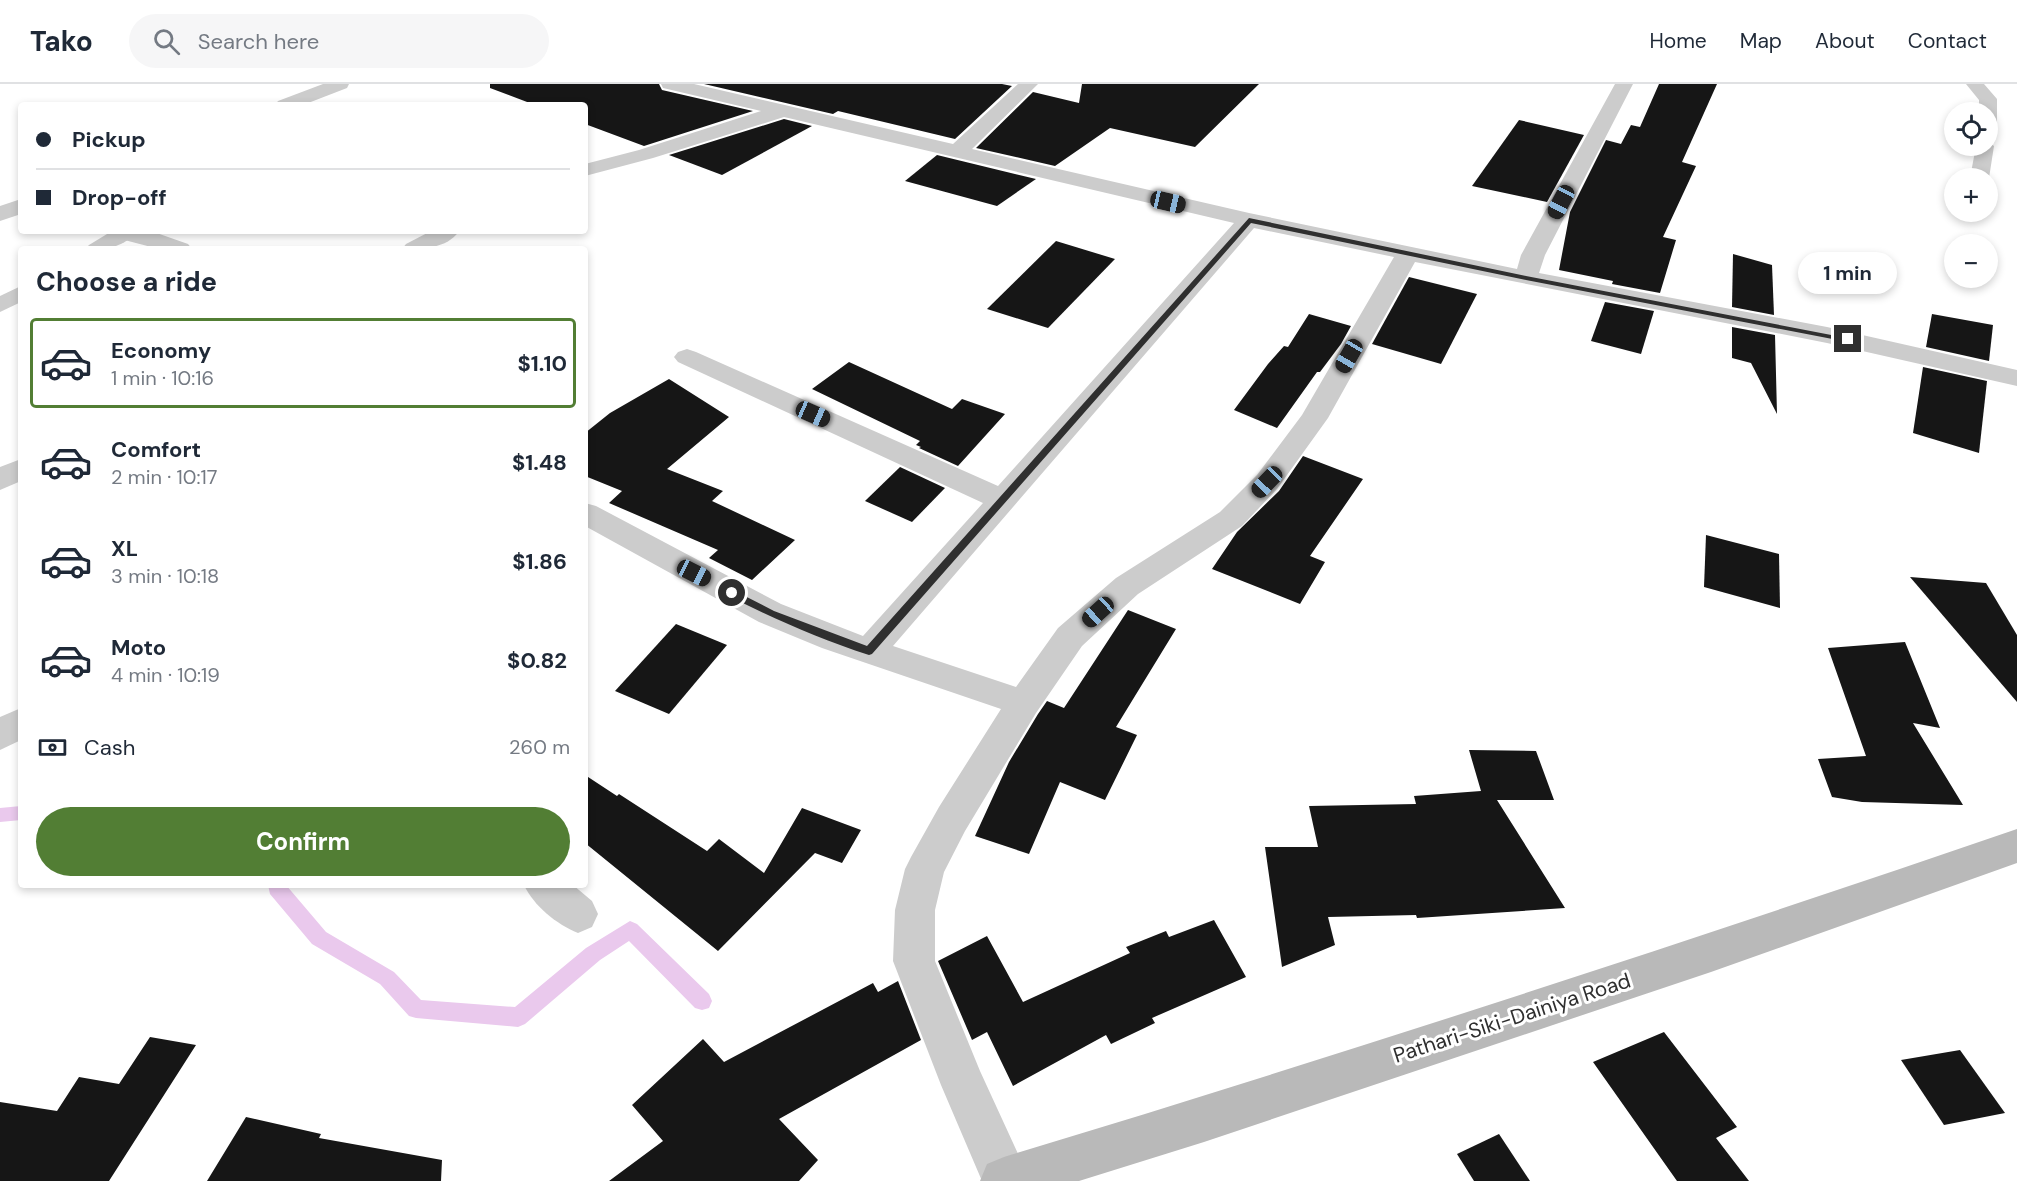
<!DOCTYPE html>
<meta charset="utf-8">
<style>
body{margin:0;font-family:"DM Sans",sans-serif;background:#f6f6f7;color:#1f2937;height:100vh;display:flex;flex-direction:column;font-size:22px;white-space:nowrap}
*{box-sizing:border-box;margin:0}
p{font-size:20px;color:#747a83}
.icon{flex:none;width:33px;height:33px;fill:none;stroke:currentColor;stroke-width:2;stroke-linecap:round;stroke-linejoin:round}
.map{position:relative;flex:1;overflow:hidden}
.side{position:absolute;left:18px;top:162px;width:570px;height:642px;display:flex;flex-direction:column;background:#fff;border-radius:6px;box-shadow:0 3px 9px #0003}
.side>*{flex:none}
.top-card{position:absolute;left:18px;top:18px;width:570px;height:132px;border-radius:6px;box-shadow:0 3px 9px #0003;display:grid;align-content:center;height:132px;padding:0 18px;background:#fff}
.buttons{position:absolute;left:1944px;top:18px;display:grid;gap:12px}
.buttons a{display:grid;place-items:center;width:54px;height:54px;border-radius:50%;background:#fff;box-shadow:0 3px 9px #0003;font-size:30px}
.end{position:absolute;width:27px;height:27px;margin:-14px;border:8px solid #2f2f2f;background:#fff;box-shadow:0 0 0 3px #fff}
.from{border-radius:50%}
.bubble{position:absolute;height:42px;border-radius:21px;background:#fff;box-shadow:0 3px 9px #0003;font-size:20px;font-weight:700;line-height:42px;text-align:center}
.car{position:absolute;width:18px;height:36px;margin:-18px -9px;border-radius:8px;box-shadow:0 0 4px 2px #0007;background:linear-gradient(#222 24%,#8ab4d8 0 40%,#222 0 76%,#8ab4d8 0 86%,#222 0)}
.top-card b{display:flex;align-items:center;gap:21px;height:57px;font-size:22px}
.top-card b+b{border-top:2px solid #e0e1e3}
.top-card i{width:15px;height:15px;background:#1f2937}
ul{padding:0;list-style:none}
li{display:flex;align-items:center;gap:18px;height:90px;margin:0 12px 9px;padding:0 6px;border:3px solid transparent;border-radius:6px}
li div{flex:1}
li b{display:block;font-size:22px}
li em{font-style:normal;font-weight:700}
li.current{border-color:#527e34}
li>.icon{width:54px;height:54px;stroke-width:1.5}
h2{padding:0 18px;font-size:27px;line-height:72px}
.pay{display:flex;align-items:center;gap:15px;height:66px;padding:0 18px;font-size:22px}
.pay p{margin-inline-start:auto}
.primary-button{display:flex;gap:12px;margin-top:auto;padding:12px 18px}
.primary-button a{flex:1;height:69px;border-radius:36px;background:#527e34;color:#fff;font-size:24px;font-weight:700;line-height:69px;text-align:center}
header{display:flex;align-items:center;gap:36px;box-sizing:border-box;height:84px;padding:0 30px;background:#fff;border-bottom:2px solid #e0e1e3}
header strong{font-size:28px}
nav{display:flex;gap:33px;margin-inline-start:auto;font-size:21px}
.search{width:420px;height:54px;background:#f6f6f7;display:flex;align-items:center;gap:15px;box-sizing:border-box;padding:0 21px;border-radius:33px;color:#747a83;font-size:22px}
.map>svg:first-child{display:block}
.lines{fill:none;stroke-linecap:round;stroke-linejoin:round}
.stream{fill:#eac9ed;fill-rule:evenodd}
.building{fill:#161616}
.lane{fill:#ccc;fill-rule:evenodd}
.street{fill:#ccc;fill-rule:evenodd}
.secondary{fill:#b9b9b9;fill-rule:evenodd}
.route{fill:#2f2f2f}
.labels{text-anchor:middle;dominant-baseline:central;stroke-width:6;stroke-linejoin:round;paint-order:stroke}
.near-street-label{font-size:21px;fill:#2f2f2f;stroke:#fff}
</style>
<header>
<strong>Tako</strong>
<div class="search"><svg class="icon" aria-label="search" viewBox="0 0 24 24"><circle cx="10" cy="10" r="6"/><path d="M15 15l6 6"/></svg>Search here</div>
<nav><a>Home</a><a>Map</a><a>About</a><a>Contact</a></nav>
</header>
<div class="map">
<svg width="2017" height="1097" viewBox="0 0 2017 1097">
<rect width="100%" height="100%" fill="#fff"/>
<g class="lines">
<g class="stream">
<polygon points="21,722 21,736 0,738 0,724"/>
<polygon points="268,801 286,801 326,848 394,888 421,916 515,923 586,864 630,837 637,840 709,910 712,917 709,924 702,926 695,924 629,857 600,876 525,940 518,943 416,934 409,932 380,900 312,860 270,810"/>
</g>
</g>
<g class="building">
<polygon points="490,0 659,0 662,6 753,27 644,62 585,40 585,21 535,21 490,4"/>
<polygon points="704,0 1002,0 1012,2 955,55 838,27 833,30"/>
<polygon points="1082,0 1259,0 1195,63 1110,44 1055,82 976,64 1033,8 1079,19"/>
<polygon points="1659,0 1717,0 1682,78 1696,82 1663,153 1676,156 1660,209 1612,200 1613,197 1559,186 1570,128 1606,56 1621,60 1631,41 1640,43"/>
<polygon points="784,35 812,42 722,91 669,71"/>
<polygon points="1519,36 1584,51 1547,118 1472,102"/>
<polygon points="937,71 1036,95 997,122 905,97"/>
<polygon points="1056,157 1115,175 1048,244 987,225"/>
<polygon points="1733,170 1772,181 1774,231 1732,223"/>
<polygon points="1409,193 1477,210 1441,280 1372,260"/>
<polygon points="1605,218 1654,227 1641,270 1591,257"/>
<polygon points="1309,230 1351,242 1341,260 1320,288 1317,288 1277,344 1234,326 1268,280 1284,262 1288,263"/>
<polygon points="1932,230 1993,241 1989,277 1926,263"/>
<polygon points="1732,243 1775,251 1777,330 1751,279 1732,274"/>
<polygon points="849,278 952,325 962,315 1005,330 958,382 919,364 921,363 916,361 920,357 812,305"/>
<polygon points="1923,283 1987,297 1979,369 1913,349"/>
<polygon points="669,295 729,333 667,385 723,407 712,417 795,456 752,496 709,474 718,466 609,419 622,407 585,392 585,349 610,329"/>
<polygon points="1303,372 1363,395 1310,472 1325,478 1300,520 1212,485 1237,448 1279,407"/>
<polygon points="900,383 945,404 912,438 865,417"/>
<polygon points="1706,451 1779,470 1780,524 1704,503"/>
<polygon points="1910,493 1986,499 2017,551 2017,618"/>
<polygon points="1128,526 1176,545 1116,643 1137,651 1105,716 1060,698 1029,770 975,752 1009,678 1038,630 1047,617 1064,624"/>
<polygon points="676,540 727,561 669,630 615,607"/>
<polygon points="1905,558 1940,644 1913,639 1963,721 1862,718 1832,713 1818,675 1866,672 1828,564"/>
<polygon points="1469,666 1536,667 1554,716 1497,716 1565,824 1417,834 1416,831 1328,833 1335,861 1282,883 1265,763 1318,763 1309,722 1416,720 1414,712 1481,707"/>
<polygon points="585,691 617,712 619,710 707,767 719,755 764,789 802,724 861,746 842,779 815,769 718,867 585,759"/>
<polygon points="1214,836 1246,893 1152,934 1155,939 1111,960 1106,951 1013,1002 987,948 972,956 938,877 987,852 1023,918 1130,869 1126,863 1166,847 1169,853"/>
<polygon points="898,897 921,956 779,1035 818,1076 799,1097 609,1097 663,1057 632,1021 703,955 724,978 873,899 878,908"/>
<polygon points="1664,948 1737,1043 1716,1054 1749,1097 1677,1097 1593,978"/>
<polygon points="150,953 196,961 109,1097 0,1097 0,1018 57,1027 79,993 119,1000"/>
<polygon points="1960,966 2005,1029 1944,1041 1901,976"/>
<polygon points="246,1033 321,1050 319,1054 442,1076 441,1097 207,1097"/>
<polygon points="1499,1050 1530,1097 1474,1097 1457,1070"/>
</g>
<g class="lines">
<g class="lane">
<polygon points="1966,0 1984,0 1997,15 1997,51 1994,55 1988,56 1988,28 1979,28 1979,16"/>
<polygon points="1988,57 1994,62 1989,94 1970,94 1976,62 1988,62"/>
<path d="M 112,147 L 133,147 L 134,149 C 123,165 103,165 85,165 L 89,161 Z"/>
<polygon points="21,202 21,218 0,228 0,212"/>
</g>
<g class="street">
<polygon points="323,0 349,0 347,4 303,21 275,21 278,17"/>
<path d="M 661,0 L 694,0 L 953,60 L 1018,0 L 1038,0 L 972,65 L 1249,129 L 1517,185 L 1521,171 L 1615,0 L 1633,0 L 1545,171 L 1539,189 L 1827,243 L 2017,286 L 2017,302 L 1827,259 L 1415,178 L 1328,334 L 1277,405 L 1242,442 L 1138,510 L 1082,562 L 1036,629 L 965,747 L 944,788 L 935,826 L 935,877 L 980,987 L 1030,1096 L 982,1097 L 941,1001 L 893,877 L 895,826 L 905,785 L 911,773 L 939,723 L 1001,625 L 822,564 L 759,538 L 585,442 L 585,419 L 596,422 L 781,520 L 863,552 L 983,419 L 678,278 L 674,273 L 678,268 L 687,265 L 696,268 L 998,402 L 1234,139 L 784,33 L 653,74 L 585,92 L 585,80 L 639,66 L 761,27 L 663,4 ZM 1254,144 L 1394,173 L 1302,331 L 1257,391 L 1220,428 L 1116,494 L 1058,544 L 1016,603 L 893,562 Z"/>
<polygon points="21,115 21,130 0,137 0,122"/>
<polygon points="106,147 151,147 188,160 192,165 159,165 109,152"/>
<path d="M 431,147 L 459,147 C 447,165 422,165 402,165 L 406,160 Z"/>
<polygon points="21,375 21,397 0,406 0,383"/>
<polygon points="21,624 21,656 0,666 0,633"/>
<path d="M 524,801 L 573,801 L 592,817 L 598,830 L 592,843 L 578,849 C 556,840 534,822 524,801 Z"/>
</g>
<path class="secondary" d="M 2017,745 L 2017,779 L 1711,888 L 1204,1058 L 1079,1097 L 980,1097 L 987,1080 L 1004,1073 C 1344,970 1681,860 2017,745 Z"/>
</g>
<path class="route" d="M 1249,134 L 1526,192 L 1852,255 L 1848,258 L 1526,196 L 1251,139 L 872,570 L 869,571 C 820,555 774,535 729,512 L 729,507 L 735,507 L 774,527 L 867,562 Z"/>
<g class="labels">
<g class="near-street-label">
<text transform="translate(1512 934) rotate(-18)">Pathari-Siki-Dainiya Road</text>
</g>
</g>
</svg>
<div class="buttons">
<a><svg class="icon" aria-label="locate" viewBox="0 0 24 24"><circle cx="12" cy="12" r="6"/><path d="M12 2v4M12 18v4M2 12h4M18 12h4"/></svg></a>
<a>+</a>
<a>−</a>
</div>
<i class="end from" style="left:732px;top:509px"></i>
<i class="end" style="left:1848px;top:255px"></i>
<div class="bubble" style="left:1798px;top:168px;width:99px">1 min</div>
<i class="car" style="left:1168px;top:118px;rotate:103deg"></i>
<i class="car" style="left:1561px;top:118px;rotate:208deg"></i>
<i class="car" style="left:1349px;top:272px;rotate:210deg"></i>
<i class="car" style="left:813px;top:330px;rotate:114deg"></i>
<i class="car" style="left:1267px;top:398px;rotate:224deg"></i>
<i class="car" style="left:694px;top:489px;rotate:117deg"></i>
<i class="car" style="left:1098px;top:528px;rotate:228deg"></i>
<div class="top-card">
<b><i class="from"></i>Pickup</b>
<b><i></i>Drop-off</b>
</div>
<section class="side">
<h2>Choose a ride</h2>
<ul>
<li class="current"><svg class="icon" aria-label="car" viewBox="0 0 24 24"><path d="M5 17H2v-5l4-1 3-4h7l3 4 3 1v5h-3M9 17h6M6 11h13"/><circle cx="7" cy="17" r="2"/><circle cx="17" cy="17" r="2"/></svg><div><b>Economy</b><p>1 min · 10:16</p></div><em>$1.10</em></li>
<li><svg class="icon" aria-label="car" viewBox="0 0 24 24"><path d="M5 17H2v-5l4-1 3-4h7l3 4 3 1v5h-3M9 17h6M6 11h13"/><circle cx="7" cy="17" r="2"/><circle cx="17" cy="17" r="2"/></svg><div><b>Comfort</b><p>2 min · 10:17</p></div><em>$1.48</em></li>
<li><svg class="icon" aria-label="car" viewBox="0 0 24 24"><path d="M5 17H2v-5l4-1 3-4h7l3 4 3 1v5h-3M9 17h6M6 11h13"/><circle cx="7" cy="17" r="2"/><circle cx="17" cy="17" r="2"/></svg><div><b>XL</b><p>3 min · 10:18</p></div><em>$1.86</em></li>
<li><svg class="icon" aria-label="car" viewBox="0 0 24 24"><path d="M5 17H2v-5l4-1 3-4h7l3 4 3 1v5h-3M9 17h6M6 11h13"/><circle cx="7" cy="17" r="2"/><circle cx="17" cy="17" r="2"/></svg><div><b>Moto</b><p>4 min · 10:19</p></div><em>$0.82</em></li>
</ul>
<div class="pay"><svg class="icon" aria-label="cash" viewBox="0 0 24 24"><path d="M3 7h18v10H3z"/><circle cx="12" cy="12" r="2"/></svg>Cash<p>260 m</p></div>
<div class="primary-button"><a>Confirm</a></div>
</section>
</div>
